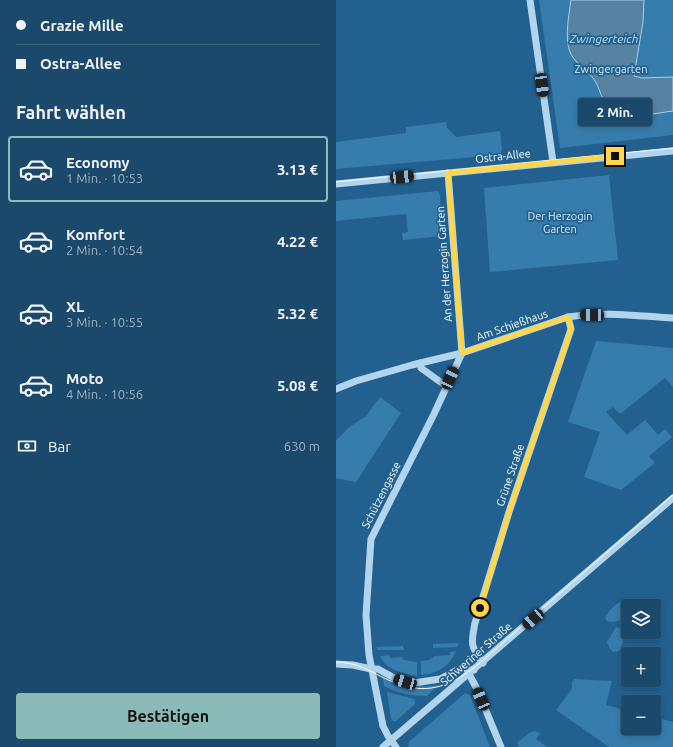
<!DOCTYPE html>
<html lang="de">
<meta charset="utf-8">
<style>
body{margin:0;font-family:Ubuntu,sans-serif;background:#275373;color:#f1f3f6;height:100vh;display:flex;flex-direction:column;font-size:15px;white-space:nowrap}
*{box-sizing:border-box;margin:0}
p{font-size:13px;color:#9fb2c1}
.icon{flex:none;width:22px;height:22px;fill:none;stroke:currentColor;stroke-width:2;stroke-linecap:round;stroke-linejoin:round}
.map{position:relative;flex:1;overflow:hidden}
.drawer{display:flex;flex-direction:column;background:#1a496b;width:336px}
.drawer>*{flex:none}
.banner{display:grid;align-content:center;height:88px;padding:0 16px;background:#1a496b}
.controls{position:absolute;left:285px;top:599px;display:grid;gap:8px}
.controls a{display:grid;place-items:center;width:40px;height:40px;border-radius:4px;background:#1a496b;box-shadow:0 2px 6px #0003,0 0 0 1px #38617e;font-size:20px}
.end{position:absolute;width:18px;height:18px;margin:-9px;border:5px solid #ffd54a;background:#111;box-shadow:0 0 0 2px #111}
.from{border-radius:50%}
.bubble{position:absolute;height:28px;border-radius:4px;background:#1a496b;box-shadow:0 2px 6px #0003,0 0 0 1px #38617e;font-size:13px;font-weight:700;line-height:28px;text-align:center}
.car{position:absolute;width:12px;height:24px;margin:-12px -6px;border-radius:5px;box-shadow:0 0 3px 1px #0007;background:linear-gradient(#222 24%,#8ab4d8 0 40%,#222 0 76%,#8ab4d8 0 86%,#222 0)}
.banner b{display:flex;align-items:center;gap:14px;height:38px;font-size:15px}
.banner b+b{border-top:1px solid #38617e}
.banner i{width:10px;height:10px;background:#f1f3f6}
ul{padding:0;list-style:none}
li{display:flex;align-items:center;gap:12px;height:66px;margin:0 8px 6px;padding:0 8px;border:2px solid transparent;border-radius:4px}
li div{flex:1}
li b{display:block;font-size:15px}
li em{font-style:normal;font-weight:700}
li.on{border-color:#8bbbb9}
li>.icon{width:36px;height:36px;stroke-width:1.5}
h2{padding:0 16px;font-size:18px;line-height:48px}
.pay{display:flex;align-items:center;gap:10px;height:44px;padding:0 16px;font-size:15px}
.pay p{margin-inline-start:auto}
.button{display:flex;gap:8px;margin-top:auto;padding:8px 16px}
.button a{flex:1;height:46px;border-radius:4px;background:#8bbbb9;color:#111;font-size:16px;font-weight:700;line-height:46px;text-align:center}
main{display:flex;flex:1;min-height:0}
.map>svg:first-child{display:block}
.green{fill:#367cac}
.water{fill:#5782a0;stroke:#a6d1ed}
.lines{fill:none;stroke-linecap:round;stroke-linejoin:round}
.minor{stroke:#b2d4ec;stroke-width:7}
.tram{stroke:#fff;stroke-width:1}
.route{stroke:#ffd54a;stroke-width:5}
.labels{text-anchor:middle;dominant-baseline:central;stroke-width:3.5;stroke-linejoin:round;paint-order:stroke}
.park-label{font-size:11px;fill:#d7ebf9;stroke:#22618f}
.street-label{font-size:11px;fill:#fff;stroke:#22618f}
.water-label{font-size:12px;font-style:italic;fill:#bedef3;stroke:#22618f}
</style>
<main>
<section class="drawer">
<div class="banner">
<b><i class="from"></i>Grazie Mille</b>
<b><i></i>Ostra-Allee</b>
</div>
<h2>Fahrt wählen</h2>
<ul>
<li class="on"><svg class="icon" aria-label="car" viewBox="0 0 24 24"><path d="M5 17H2v-5l4-1 3-4h7l3 4 3 1v5h-3M9 17h6M6 11h13"/><circle cx="7" cy="17" r="2"/><circle cx="17" cy="17" r="2"/></svg><div><b>Economy</b><p>1 Min. · 10:53</p></div><em>3.13 €</em></li>
<li><svg class="icon" aria-label="car" viewBox="0 0 24 24"><path d="M5 17H2v-5l4-1 3-4h7l3 4 3 1v5h-3M9 17h6M6 11h13"/><circle cx="7" cy="17" r="2"/><circle cx="17" cy="17" r="2"/></svg><div><b>Komfort</b><p>2 Min. · 10:54</p></div><em>4.22 €</em></li>
<li><svg class="icon" aria-label="car" viewBox="0 0 24 24"><path d="M5 17H2v-5l4-1 3-4h7l3 4 3 1v5h-3M9 17h6M6 11h13"/><circle cx="7" cy="17" r="2"/><circle cx="17" cy="17" r="2"/></svg><div><b>XL</b><p>3 Min. · 10:55</p></div><em>5.32 €</em></li>
<li><svg class="icon" aria-label="car" viewBox="0 0 24 24"><path d="M5 17H2v-5l4-1 3-4h7l3 4 3 1v5h-3M9 17h6M6 11h13"/><circle cx="7" cy="17" r="2"/><circle cx="17" cy="17" r="2"/></svg><div><b>Moto</b><p>4 Min. · 10:56</p></div><em>5.08 €</em></li>
</ul>
<div class="pay"><svg class="icon" aria-label="cash" viewBox="0 0 24 24"><path d="M3 7h18v10H3z"/><circle cx="12" cy="12" r="2"/></svg>Bar<p>630 m</p></div>
<div class="button"><a>Bestätigen</a></div>
</section>
<div class="map">
<svg width="337" height="747" viewBox="0 0 337 747">
<rect width="100%" height="100%" fill="#22618f"/>
<g class="green">
<polygon points="203,0 337,0 337,135 224,148"/>
<polygon points="110,122 111,128 120,137 164,131 166,149 165,153 162,155 0,169 0,142 70,133 70,127"/>
<polygon points="273,175 282,260 154,272 148,188"/>
<polygon points="102,191 104,195 106,236 67,240 66,233 72,232 70,214 0,221 0,201"/>
<polygon points="260,341 337,348 337,387 329,378 284,414 277,407 270,412 291,435 309,420 322,435 329,429 336,437 313,456 319,463 285,490 248,477 264,432 232,422"/>
<polygon points="44,397 65,413 20,482 0,478 0,441 12,428 30,416"/>
<path d="M 288,600 L 290,603 C 289,617 287,624 271,621 L 269,618 C 272,611 281,602 288,600 Z"/>
<polygon points="280,627 288,630 287,642 283,651 277,652 273,647 271,642"/>
<polygon points="123,643 121,647 97,648 97,644"/>
<polygon points="67,646 68,650 42,650 40,647"/>
<path d="M 120,651 C 114,666 101,674 85,675 L 85,661 L 93,660 L 99,656 L 114,655 L 114,652 Z"/>
<path d="M 54,655 L 54,658 L 66,657 L 68,660 L 81,662 L 81,676 C 68,674 50,670 44,656 Z"/>
<path d="M 46,675 C 64,684 81,689 102,685 L 91,696 C 75,696 63,693 48,686 Z"/>
<polygon points="238,679 276,681 270,705 292,711 292,728 318,728 318,717 337,722 337,747 273,747 220,710 236,689 236,682"/>
<polygon points="51,692 78,699 79,701 79,704 60,721 57,721 55,719"/>
<polygon points="129,693 134,695 154,747 73,747 72,744 74,741"/>
<polygon points="198,731 204,733 200,739 211,747 183,747 181,743 193,733"/>
</g>
<path class="water" d="M 235,0 L 308,0 L 307,22 L 298,76 L 306,78 L 337,77 L 337,111 C 321,113 304,117 288,115 C 283,114 274,107 270,103 C 264,96 264,89 259,81 C 252,69 237,64 233,49 C 229,34 233,15 235,0 Z"/>
<g class="lines">
<g class="minor">
<polyline points="194,0 217,162"/>
<polyline points="0,184 337,151"/>
<polyline points="85,363 85,368 110,386"/>
<path d="M 0,389 L 20,381 L 76,365 L 126,353 L 232,317 C 267,311 303,316 337,318"/>
<path d="M 147,663 C 134,646 135,643 139,623 L 173,512 L 235,329 L 232,317"/>
<polyline points="0,664 17,665 35,669 42,669 60,679 78,683 104,679 125,668 138,670"/>
<polyline points="133,674 141,689 165,747"/>
<polyline points="47,747 337,498"/>
<polyline points="60,747 52,736 47,726 33,655 30,615 35,539 98,414 126,353 112,173"/>
</g>
<g class="tram">
<polyline points="0,182 337,148"/>
<path d="M 0,662 C 18,662 31,669 46,677 C 84,696 108,691 140,666 L 337,495"/>
</g>
</g>
<g class="lines">
<polyline class="route" points="144,608 173,512 235,329 232,317 126,353 112,173 279,156"/>
</g>
<g class="labels">
<g class="park-label">
<text x="275" y="69">Zwingergarten</text>
<text x="224" y="216">Der Herzogin<tspan x="224" dy="13">Garten</tspan></text>
</g>
<g class="street-label">
<text transform="translate(167 156) rotate(-6)">Ostra-Allee</text>
<text transform="translate(108 264) rotate(-94)">An der Herzogin Garten</text>
<text transform="translate(176 325) rotate(-19)">Am Schießhaus</text>
<text transform="translate(174 475) rotate(-71)">Grüne Straße</text>
<text transform="translate(45 495) rotate(-63)">Schützengasse</text>
<text transform="translate(140 654) rotate(-41)">Schweriner Straße</text>
</g>
<g class="water-label">
<text x="268" y="38">Zwingerteich</text>
</g>
</g>
</svg>
<div class="controls">
<a><svg class="icon" aria-label="layers" viewBox="0 0 24 24"><path d="M12 4l9 5-9 5-9-5zM3 14l9 5 9-5"/></svg></a>
<a>+</a>
<a>−</a>
</div>
<i class="end from" style="left:144px;top:608px"></i>
<i class="end" style="left:279px;top:156px"></i>
<div class="bubble" style="left:242px;top:98px;width:74px">2 Min.</div>
<i class="car" style="left:206px;top:85px;rotate:172deg"></i>
<i class="car" style="left:66px;top:177px;rotate:84deg"></i>
<i class="car" style="left:256px;top:315px;rotate:270deg"></i>
<i class="car" style="left:114px;top:378px;rotate:25deg"></i>
<i class="car" style="left:197px;top:619px;rotate:229deg"></i>
<i class="car" style="left:69px;top:682px;rotate:286deg"></i>
<i class="car" style="left:145px;top:699px;rotate:337deg"></i>
</div>
</main>
